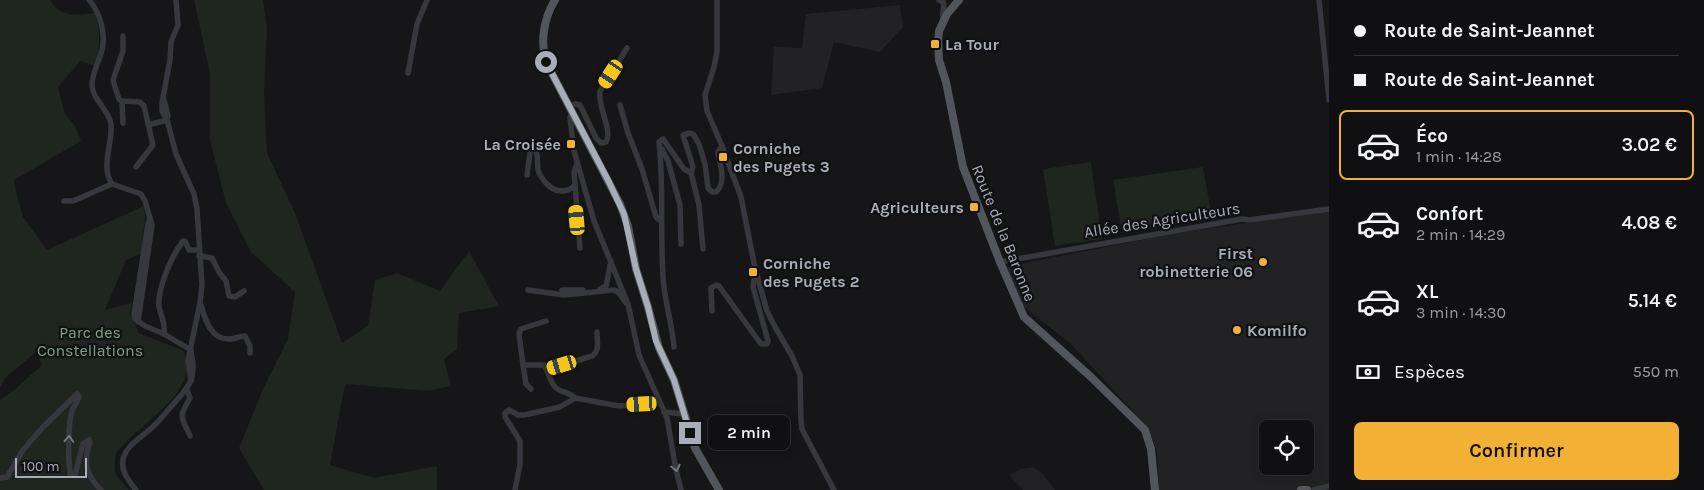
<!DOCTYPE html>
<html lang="fr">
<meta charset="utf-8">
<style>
body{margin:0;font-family:Karla,sans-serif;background:#19191b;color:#f1f3f6;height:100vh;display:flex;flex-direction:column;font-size:19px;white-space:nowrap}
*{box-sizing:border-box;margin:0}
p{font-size:16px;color:#9c9d9f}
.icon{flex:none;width:28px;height:28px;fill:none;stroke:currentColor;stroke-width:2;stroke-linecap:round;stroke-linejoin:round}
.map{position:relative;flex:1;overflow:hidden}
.sheet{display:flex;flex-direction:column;background:#101012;width:375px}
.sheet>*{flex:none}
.banner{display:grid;align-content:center;height:110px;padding:0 25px;background:#101012}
.tools{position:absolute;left:1259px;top:420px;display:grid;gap:10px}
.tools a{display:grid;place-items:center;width:55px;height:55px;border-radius:8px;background:#101012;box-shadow:0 2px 12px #0003,0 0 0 1px #303032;font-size:25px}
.scale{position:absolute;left:15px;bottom:12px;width:72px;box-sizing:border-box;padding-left:5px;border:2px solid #a8adb8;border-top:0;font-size:14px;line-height:18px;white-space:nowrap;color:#a8adb8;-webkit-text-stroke:4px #111113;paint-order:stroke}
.end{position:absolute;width:22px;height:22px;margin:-11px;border:6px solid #a8adb8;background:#111;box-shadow:0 0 0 2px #111}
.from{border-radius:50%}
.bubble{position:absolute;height:35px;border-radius:8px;background:#101012;box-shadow:0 2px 12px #0003,0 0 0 1px #303032;font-size:16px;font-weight:600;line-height:35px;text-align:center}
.car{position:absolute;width:15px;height:30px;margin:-15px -8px;border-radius:6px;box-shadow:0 0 4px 1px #0007;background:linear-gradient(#f5c518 24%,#345 0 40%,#f5c518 0 76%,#345 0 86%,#f5c518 0)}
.banner b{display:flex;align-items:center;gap:18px;height:48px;font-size:19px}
.banner b+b{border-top:1px solid #303032}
.banner i{width:12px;height:12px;background:#f1f3f6}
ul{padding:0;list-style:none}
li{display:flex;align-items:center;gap:15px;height:70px;margin:0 10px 8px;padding:0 15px;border:2px solid transparent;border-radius:8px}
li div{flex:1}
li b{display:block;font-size:19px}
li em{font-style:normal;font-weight:600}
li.selected{border-color:#f2b134}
li>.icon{width:45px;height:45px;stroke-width:1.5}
.pay{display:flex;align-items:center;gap:12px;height:55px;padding:0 25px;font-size:19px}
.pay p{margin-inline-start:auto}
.action{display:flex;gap:10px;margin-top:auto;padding:10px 25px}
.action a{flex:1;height:58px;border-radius:8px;background:#f2b134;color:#111;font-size:20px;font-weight:600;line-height:58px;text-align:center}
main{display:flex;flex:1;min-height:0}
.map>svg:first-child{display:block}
.built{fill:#222225;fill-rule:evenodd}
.green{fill:#1e261f}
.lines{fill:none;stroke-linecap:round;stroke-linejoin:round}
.minor{stroke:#37383d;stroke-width:5.5}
.major{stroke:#53555c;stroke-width:8}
.oneway{stroke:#757881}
.route{stroke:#a8adb8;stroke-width:6}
.poi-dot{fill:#f2b134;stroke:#111113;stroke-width:2}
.labels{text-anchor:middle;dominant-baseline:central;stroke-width:4.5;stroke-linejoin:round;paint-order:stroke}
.poi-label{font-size:16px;font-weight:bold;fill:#a8adb8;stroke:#111113;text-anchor:start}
.street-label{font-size:16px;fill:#a8adb8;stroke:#111113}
.park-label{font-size:16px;fill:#7fa381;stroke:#111113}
</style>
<main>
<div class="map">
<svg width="1329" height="490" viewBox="0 0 1329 490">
<rect width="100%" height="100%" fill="#161618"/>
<g class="built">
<polygon points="900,5 903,27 880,52 834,42 822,88 771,95 774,47 802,48 806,14"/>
<path d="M 1329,211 L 1329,490 L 1159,490 L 1157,451 L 1149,429 L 1070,343 L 1021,305 L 1005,267 L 1172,234 ZM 1268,429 L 1305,429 L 1305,466 L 1268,466 Z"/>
<polygon points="1033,467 1043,474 1055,490 1023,490 1009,475 1021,469"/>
</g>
<g class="green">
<path d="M 0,0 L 50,0 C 60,18 78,15 95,13 C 101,31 100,49 95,66 L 80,61 L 58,87 L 65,114 L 75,126 L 81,141 L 14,180 L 14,184 L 23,217 L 47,250 L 144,206 L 145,217 L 141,254 L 126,260 L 105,310 L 132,303 L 130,314 L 139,333 L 182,350 C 206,383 145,422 126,442 C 123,446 117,450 116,454 C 114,460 115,468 115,474 L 129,490 L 0,490 L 0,400 L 13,391 L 42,365 L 36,352 L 5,378 L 0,388 Z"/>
<polygon points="194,0 263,0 267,29 264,94 267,153 295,213 342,343 368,326 375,280 397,273 440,291 469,251 499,306 459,313 457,349 444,359 451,386 429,391 345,384 330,465 374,478 437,466 437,490 264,490 239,448 263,389 288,339 295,292 251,252 226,203 210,140 210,73"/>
<polygon points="1091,162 1102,239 1055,246 1043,169"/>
<polygon points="1203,167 1212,218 1122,232 1113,180"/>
</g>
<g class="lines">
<g class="minor">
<path d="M 89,0 C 100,12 106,34 102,50 C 99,61 93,72 92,83 C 91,99 109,109 111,124 C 113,144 100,166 112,184 L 141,194 L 145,201 L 152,225 L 138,322"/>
<polyline points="176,0 178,25 171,42 170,60 162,103 162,111 167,120 176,154 194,194 197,209 202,285 200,303 188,360 191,381"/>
<polyline points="717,0 717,51 714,67 705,95 707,111 722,146 741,197 755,268 767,311 775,327 792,356 800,375 801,422 802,429 834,490"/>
<path d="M 939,0 L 943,2 C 946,8 940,14 944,20"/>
<polyline points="1319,0 1329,100"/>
<polyline points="123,36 123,51 113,80 115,87 119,99 122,101 140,102 144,106 153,145 136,167"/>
<polyline points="408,73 417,24 427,0"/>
<polyline points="164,100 168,116 166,119"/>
<polyline points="122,101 123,123"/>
<polyline points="620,105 628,133 642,169 656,217 661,221"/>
<path d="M 570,106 L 575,104 L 580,105 L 596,138 L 601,143 L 606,142 C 613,129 597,107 600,91 L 627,48"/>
<polyline points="572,111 570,118 574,151 594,221 628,304 639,355 667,418 676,470 681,490"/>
<polyline points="148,125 167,120"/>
<polyline points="662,149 668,161 680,205 681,244"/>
<polyline points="577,164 574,172 580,248"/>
<polyline points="691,173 699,205 703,249"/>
<path d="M 527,175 L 530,153 L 532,150 L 535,150 C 539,156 537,163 538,170 C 541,179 550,190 560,191 C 566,191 571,190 574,186"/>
<polyline points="64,201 73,201 112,184"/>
<polyline points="150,218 148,224 134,314 135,319 145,326 164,334 191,350"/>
<polyline points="199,256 212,258 219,272 226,281 229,296 235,297 244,291"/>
<polyline points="1000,262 1242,219 1249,220 1329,209"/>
<polyline points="600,289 606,286 611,261"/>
<polyline points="528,290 564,295 614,290 618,292 626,303"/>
<polyline points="562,290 583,290"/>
<path d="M 201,305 C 205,320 211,340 230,339 C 235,339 240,336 245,336 L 250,346 L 250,353"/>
<polyline points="712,311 711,288 716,285 719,286 761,344 767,344 768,341 753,287 754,280 758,279"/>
<path d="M 546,321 L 521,329 L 519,334 L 523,365 L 544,365 C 549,372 550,383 556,388 C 562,393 569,392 575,398"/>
<path d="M 164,334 C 166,323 161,317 159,307 C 157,289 172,255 183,241 L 185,241 L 189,250 L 199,250"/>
<path d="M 674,347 C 672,323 664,300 663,276 C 660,231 664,186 659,142 L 663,139 L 684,169 L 691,173 L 693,167 L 683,135 L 690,133 L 693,134 L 699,144 L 705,164 L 708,188 L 712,192 L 716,192 C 727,183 720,164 718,152 L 722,146"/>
<polyline points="523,365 526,384 531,389"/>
<path d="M 547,370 L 592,356 C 600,351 597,341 597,332"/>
<path d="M 187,390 L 190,398 C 178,419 181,415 190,436"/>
<polyline points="664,412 684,414"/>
<path d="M 0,478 L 7,477 L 23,450 L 43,427 L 77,394 L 79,396 C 78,402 74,405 72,411 C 68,423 68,459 70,472 L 70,475 L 75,475 L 83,444 L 89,440 L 90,442 C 83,461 86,476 101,490"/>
<path d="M 136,490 C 128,480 119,469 124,456 C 128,445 140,438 148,431 C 157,424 162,417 169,409 C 187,388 198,381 191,352"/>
<polyline points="515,490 520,464 520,441 505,417 505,413 509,410 518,415 524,415 560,407 575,398 619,406 651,404 659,402"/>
<polyline points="1314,490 1329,486"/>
</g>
<g class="major">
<path d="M 555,0 C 544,18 540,41 546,62 L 620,204 L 628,226 L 636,269 L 648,307 L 659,348 L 674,380 L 695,448 L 719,490"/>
<polyline points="959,0 947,14 939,31 938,41 939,60 946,82 963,167 1000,262 1024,317 1091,377 1145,430 1151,449 1155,490"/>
<polyline points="1301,490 1307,490"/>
</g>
</g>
<defs><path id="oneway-chevron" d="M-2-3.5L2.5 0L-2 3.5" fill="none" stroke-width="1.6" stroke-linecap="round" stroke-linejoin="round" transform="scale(1.25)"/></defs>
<g class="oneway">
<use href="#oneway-chevron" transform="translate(69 439) rotate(-86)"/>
<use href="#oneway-chevron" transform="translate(676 468) rotate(77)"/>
</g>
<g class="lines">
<polyline class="route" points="546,62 609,182 624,214 636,269 648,307 656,341 674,380 690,433"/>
</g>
<g class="poi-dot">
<rect x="930" y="39" width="10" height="10" rx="2.5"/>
<rect x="566" y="139" width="10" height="10" rx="2.5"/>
<rect x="718" y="152" width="10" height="10" rx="2.5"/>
<rect x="969" y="202" width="10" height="10" rx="2.5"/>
<circle cx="1263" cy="262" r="5"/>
<rect x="748" y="267" width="10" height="10" rx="2.5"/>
<circle cx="1237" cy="330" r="5"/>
</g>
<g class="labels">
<g class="poi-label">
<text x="945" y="44">La Tour</text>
<text x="561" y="144" text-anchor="end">La Croisée</text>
<text x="733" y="148">Corniche<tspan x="733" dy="18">des Pugets 3</tspan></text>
<text x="964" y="207" text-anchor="end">Agriculteurs</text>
<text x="1253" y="253" text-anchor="end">First<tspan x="1253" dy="18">robinetterie 06</tspan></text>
<text x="763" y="263">Corniche<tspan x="763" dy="18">des Pugets 2</tspan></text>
<text x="1247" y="330">Komilfo</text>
</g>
<g class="street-label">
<text transform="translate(1162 220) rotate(-9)">Allée des Agriculteurs</text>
<text transform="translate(1004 233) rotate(68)">Route de la Baronne</text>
</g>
<g class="park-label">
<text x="90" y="332">Parc des<tspan x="90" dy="18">Constellations</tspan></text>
</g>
</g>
</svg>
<div class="tools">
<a><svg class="icon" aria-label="locate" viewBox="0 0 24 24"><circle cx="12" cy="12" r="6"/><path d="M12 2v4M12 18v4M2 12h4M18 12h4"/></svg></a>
</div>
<div class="scale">100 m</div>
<i class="end from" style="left:546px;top:62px"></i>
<i class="end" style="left:690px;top:433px"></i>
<div class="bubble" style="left:708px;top:415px;width:82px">2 min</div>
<i class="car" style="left:611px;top:74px;rotate:213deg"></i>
<i class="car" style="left:577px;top:220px;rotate:355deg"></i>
<i class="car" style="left:562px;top:365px;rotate:253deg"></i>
<i class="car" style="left:642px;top:404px;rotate:267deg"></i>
</div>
<section class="sheet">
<div class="banner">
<b><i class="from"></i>Route de Saint-Jeannet</b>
<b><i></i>Route de Saint-Jeannet</b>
</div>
<ul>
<li class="selected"><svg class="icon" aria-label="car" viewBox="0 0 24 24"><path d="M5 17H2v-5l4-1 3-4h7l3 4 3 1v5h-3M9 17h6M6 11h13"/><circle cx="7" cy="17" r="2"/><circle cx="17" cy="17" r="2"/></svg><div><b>Éco</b><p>1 min · 14:28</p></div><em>3.02 €</em></li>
<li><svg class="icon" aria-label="car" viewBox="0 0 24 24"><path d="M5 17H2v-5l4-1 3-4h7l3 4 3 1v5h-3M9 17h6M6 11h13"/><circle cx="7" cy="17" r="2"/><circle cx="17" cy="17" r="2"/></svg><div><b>Confort</b><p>2 min · 14:29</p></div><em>4.08 €</em></li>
<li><svg class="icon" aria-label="car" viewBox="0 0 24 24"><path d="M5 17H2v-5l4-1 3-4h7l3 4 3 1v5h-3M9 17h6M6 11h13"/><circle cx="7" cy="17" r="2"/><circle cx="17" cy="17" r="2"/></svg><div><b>XL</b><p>3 min · 14:30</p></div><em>5.14 €</em></li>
</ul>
<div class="pay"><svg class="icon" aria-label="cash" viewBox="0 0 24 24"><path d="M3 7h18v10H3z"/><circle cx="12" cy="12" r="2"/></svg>Espèces<p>550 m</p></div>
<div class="action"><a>Confirmer</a></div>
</section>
</main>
